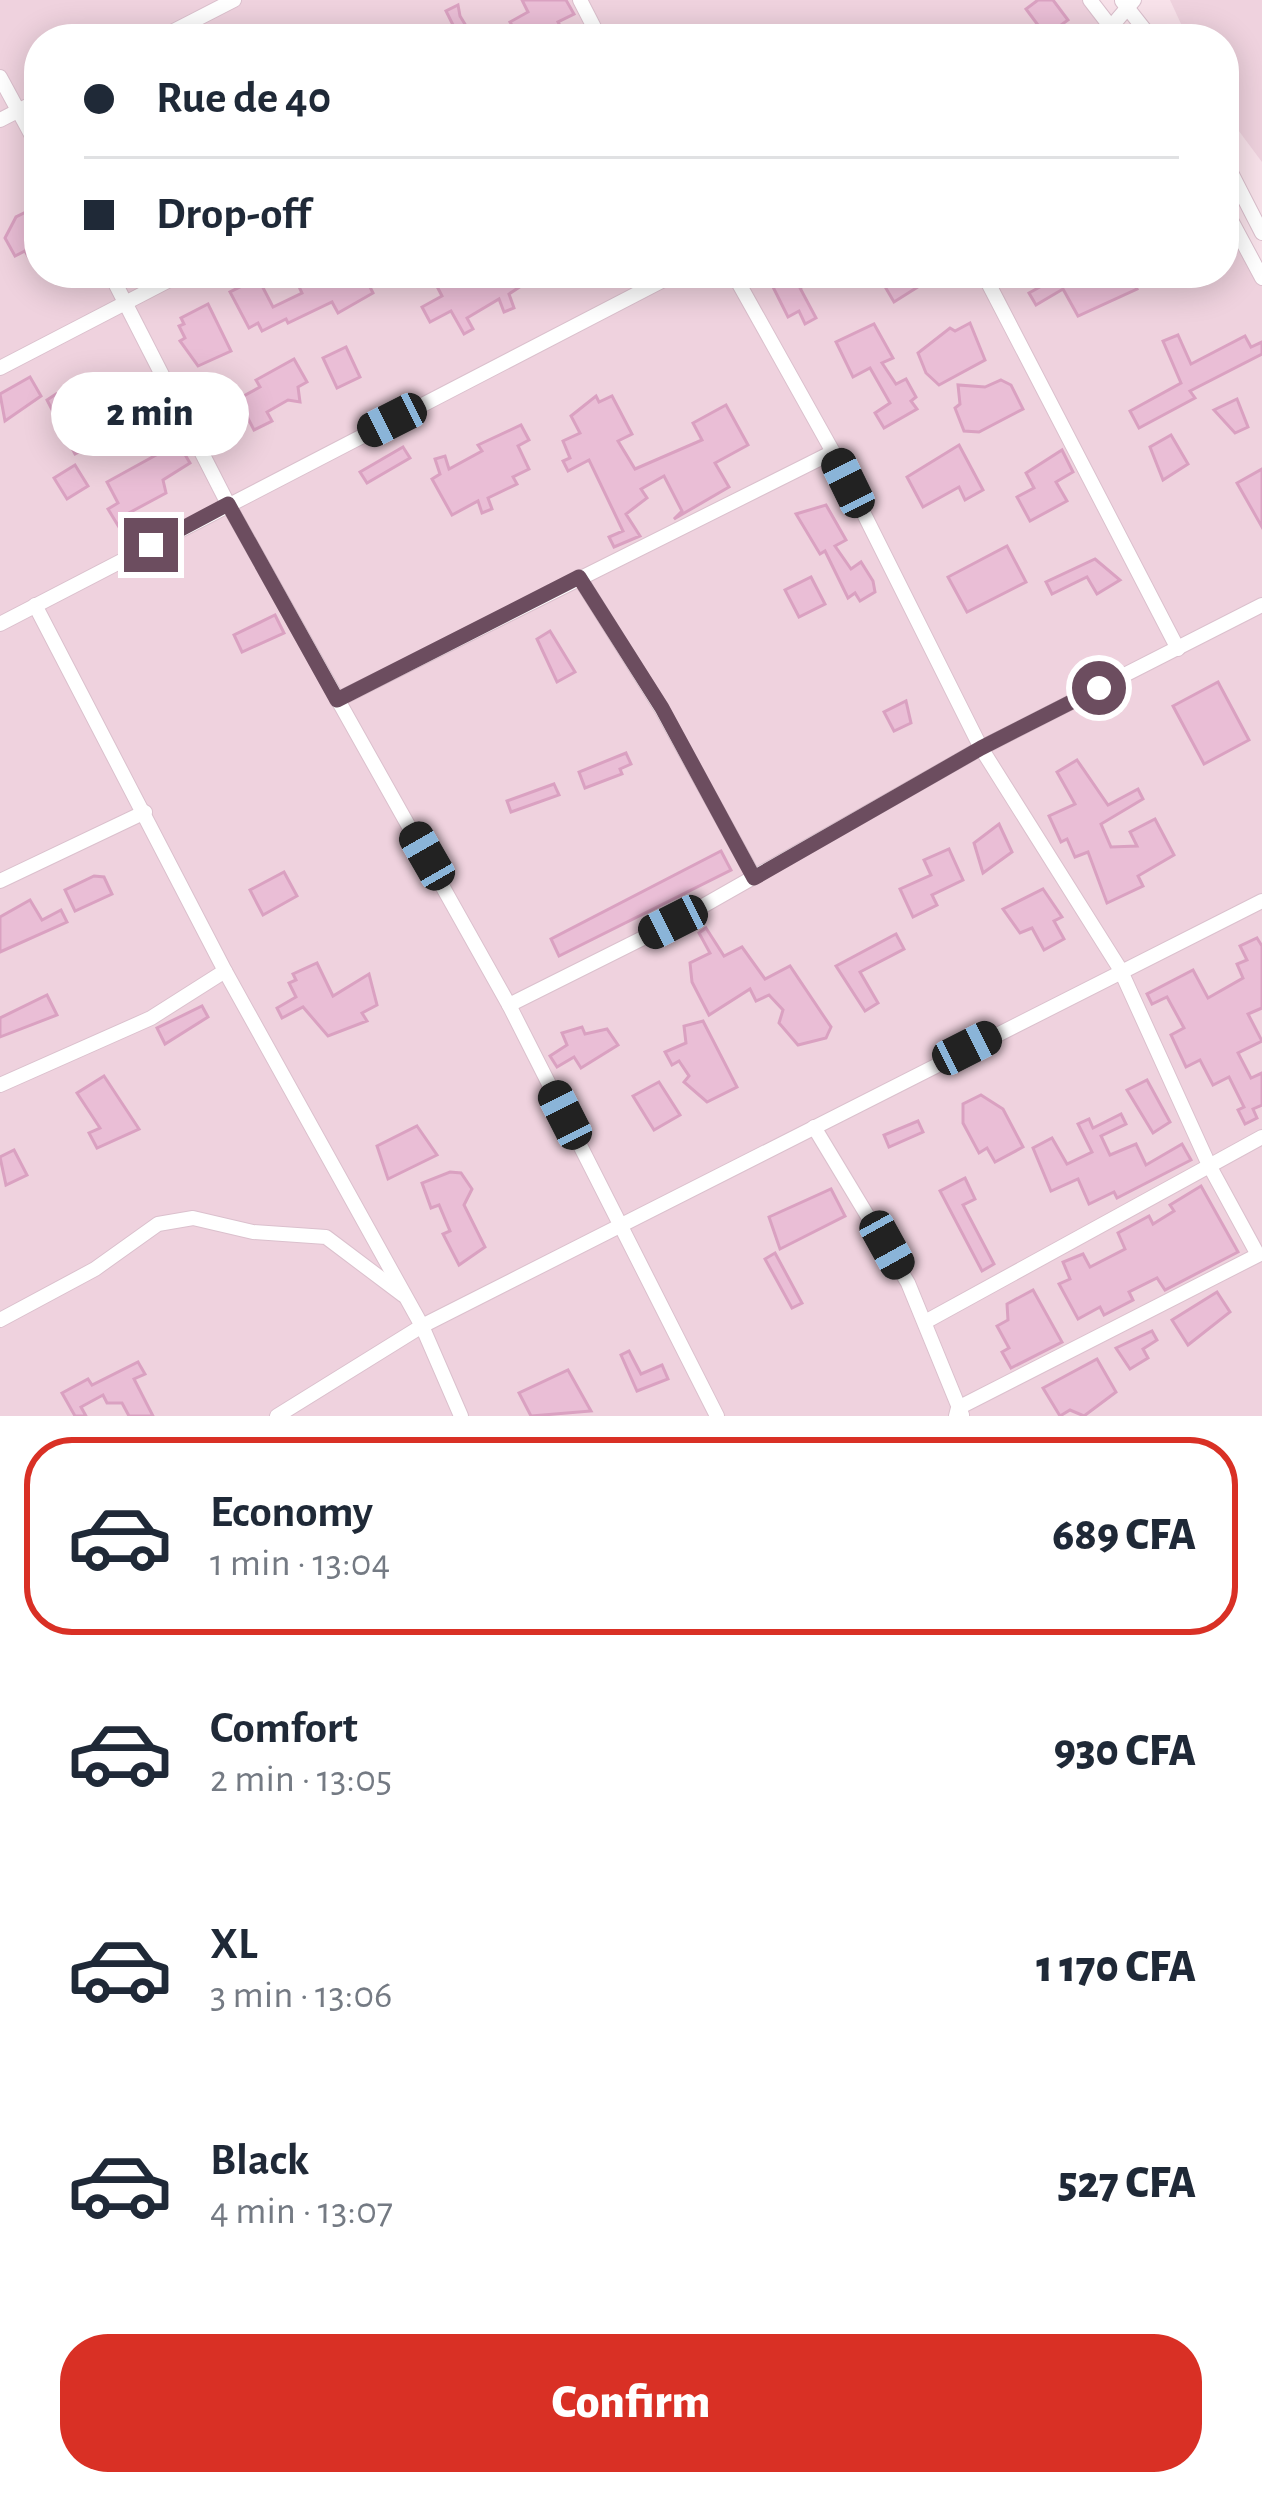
<!DOCTYPE html>
<meta charset="utf-8">
<style>
body{margin:0;font-family:"Alegreya Sans",sans-serif;background:#f6f6f7;color:#1f2937;height:100vh;display:flex;flex-direction:column;font-size:45px;white-space:nowrap}
*{box-sizing:border-box;margin:0}
p{font-size:39px;color:#747a83}
.icon{flex:none;width:66px;height:66px;fill:none;stroke:currentColor;stroke-width:2;stroke-linecap:round;stroke-linejoin:round}
.map{position:relative;height:1416px;overflow:hidden}
.side{display:flex;flex-direction:column;background:#fff;flex:1}
.side>*{flex:none}
.top-card{position:absolute;left:24px;top:24px;width:1215px;height:264px;border-radius:48px;box-shadow:0 6px 30px #0003;display:grid;align-content:center;height:264px;padding:0 60px;background:#fff}
.end{position:absolute;width:54px;height:54px;margin:-27px;border:15px solid #6c4d5f;background:#fff;box-shadow:0 0 0 6px #fff}
.from{border-radius:50%}
.bubble{position:absolute;height:84px;border-radius:42px;background:#fff;box-shadow:0 6px 30px #0003;font-size:39px;font-weight:800;line-height:84px;text-align:center}
.car{position:absolute;width:36px;height:72px;margin:-36px -18px;border-radius:15px;box-shadow:0 0 9px 3px #0007;background:linear-gradient(#222 24%,#8ab4d8 0 40%,#222 0 76%,#8ab4d8 0 86%,#222 0)}
.top-card b{display:flex;align-items:center;gap:42px;height:114px;font-size:45px}
.top-card b+b{border-top:3px solid #e0e1e3}
.top-card i{width:30px;height:30px;background:#1f2937}
ul{padding:21px 0 0;list-style:none}
li{display:flex;align-items:center;gap:36px;height:198px;margin:0 24px 18px;padding:0 36px;border:6px solid transparent;border-radius:48px}
li div{flex:1}
li b{display:block;font-size:45px}
li em{font-style:normal;font-weight:800}
li.active{border-color:#d93025}
li>.icon{width:108px;height:108px;stroke-width:1.5}
.button{display:flex;gap:24px;margin-top:auto;padding:24px 60px}
.button a{flex:1;height:138px;border-radius:48px;background:#d93025;color:#fff;font-size:48px;font-weight:800;line-height:138px;text-align:center}
.map>svg:first-child{display:block}
.residential{fill:#efd2de}
.building{fill:#eabed6;stroke:#daa1c1;stroke-width:3}
.lines{fill:none;stroke-linecap:round;stroke-linejoin:round}
.minor-casing{stroke:#dbc0cd;stroke-width:16}
.minor{stroke:#fff;stroke-width:14}
.route{stroke:#6c4d5f;stroke-width:15}
</style>
<div class="map">
<svg width="1262" height="1416" viewBox="0 0 1262 1416">
<rect width="100%" height="100%" fill="#f8e2ea"/>
<g class="residential">
<polygon points="0,0 1089,0 1124,39 39,39 39,273 1224,273 1224,203 1262,266 1262,1416 0,1416"/>
<polygon points="1170,0 1262,0 1262,162 1224,111 1224,39 1188,39"/>
</g>
<g class="building">
<polygon points="522,0 566,0 574,14 558,22 567,39 520,39 510,22 528,12"/>
<polygon points="1038,0 1053,0 1068,20 1046,36 1026,9"/>
<polygon points="458,5 460,16 474,39 443,39 456,31 446,11"/>
<polygon points="26,212 39,212 39,253 29,258 25,251 15,256 5,238 16,217"/>
<polygon points="306,273 363,273 373,293 338,313 332,302 288,323 286,319 262,331 258,323 249,328 230,292 258,278 273,307 302,293 295,278"/>
<polygon points="430,273 541,273 509,294 514,308 504,312 499,299 467,318 473,329 464,334 451,311 430,322 422,307 442,296"/>
<polygon points="766,273 830,273 800,288 816,318 805,324 799,311 788,317"/>
<polygon points="877,273 940,273 894,302"/>
<polygon points="1065,273 1129,273 1137,289 1078,316 1063,289 1036,305 1029,293"/>
<polygon points="208,304 231,351 198,366 180,341 185,338 179,326 184,324 181,318"/>
<polygon points="970,323 985,360 939,385 926,373 918,353 950,328 955,331"/>
<polygon points="874,324 893,358 882,363 896,384 906,379 916,397 911,401 917,409 884,428 875,413 890,403 870,368 853,377 836,342"/>
<polygon points="1178,335 1191,364 1245,336 1251,347 1262,342 1262,354 1190,391 1195,398 1139,428 1130,411 1181,383 1163,341"/>
<polygon points="346,347 360,377 337,388 323,358"/>
<polygon points="294,359 307,382 298,387 300,402 288,400 267,412 272,421 254,430 238,399 260,387 256,380"/>
<polygon points="30,377 41,396 5,421 0,394"/>
<polygon points="1001,380 1011,385 1023,409 979,432 964,431 955,408 960,404 958,385 985,387"/>
<polygon points="56,394 90,446 75,454 47,400"/>
<polygon points="596,396 599,402 612,396 632,434 618,441 635,469 702,440 693,423 726,405 748,445 715,463 729,487 674,519 682,511 664,476 641,489 647,498 626,514 640,536 614,547 609,537 623,531 589,460 568,471 563,461 570,458 563,441 580,433 571,416"/>
<polygon points="1237,399 1248,427 1235,433 1214,410"/>
<polygon points="521,425 529,440 518,446 529,469 513,477 517,484 488,498 492,509 482,513 478,501 452,515 432,479 440,474 435,459 445,456 449,469 482,451 478,445"/>
<polygon points="1171,435 1188,464 1163,480 1150,447"/>
<polygon points="178,443 190,463 163,480 166,493 127,514 132,527 122,532 108,509 118,503 107,482"/>
<polygon points="959,445 983,490 965,500 959,487 923,507 907,477"/>
<polygon points="403,447 410,458 367,483 360,472"/>
<polygon points="1062,450 1073,472 1056,482 1067,501 1030,521 1017,497 1034,488 1026,473"/>
<polygon points="75,465 88,486 67,499 54,478"/>
<polygon points="1262,469 1262,527 1237,483"/>
<polygon points="826,505 846,540 835,546 851,569 861,562 873,581 875,592 860,601 855,593 848,598 825,551 820,554 796,514"/>
<polygon points="1007,546 1026,582 967,612 948,577"/>
<polygon points="1095,559 1120,580 1097,594 1087,577 1052,594 1046,582"/>
<polygon points="811,577 825,604 799,617 785,590"/>
<polygon points="275,615 284,633 242,652 234,635"/>
<polygon points="550,631 575,672 557,682 537,639"/>
<polygon points="1218,682 1249,740 1204,764 1173,706"/>
<polygon points="906,701 911,723 894,731 884,712"/>
<polygon points="626,753 631,764 620,769 622,774 585,788 579,772"/>
<polygon points="1077,760 1108,805 1138,789 1143,799 1101,824 1111,847 1137,846 1130,832 1155,819 1174,855 1138,876 1143,886 1107,903 1088,852 1075,857 1067,839 1061,842 1049,816 1075,804 1057,772"/>
<polygon points="554,784 559,795 511,812 507,801"/>
<polygon points="999,824 1012,852 983,873 974,843"/>
<polygon points="949,849 963,880 932,895 937,905 913,917 900,889 931,875 924,860"/>
<polygon points="721,851 731,870 559,956 551,939"/>
<polygon points="284,872 297,896 263,915 250,890"/>
<polygon points="94,876 104,877 112,894 75,911 65,890"/>
<polygon points="1043,889 1062,917 1054,921 1064,939 1044,950 1032,928 1020,933 1003,909"/>
<polygon points="30,900 42,920 61,910 67,922 0,952 0,917"/>
<polygon points="706,928 724,956 742,947 765,979 790,966 831,1027 826,1038 798,1045 779,1023 783,1010 769,995 756,1001 750,989 709,1015 692,982 690,963 710,953 699,933"/>
<polygon points="896,934 904,949 860,972 878,1003 865,1011 836,966"/>
<polygon points="1257,938 1262,946 1262,1008 1248,1014 1262,1041 1238,1053 1251,1078 1262,1073 1262,1105 1253,1109 1257,1118 1245,1124 1238,1110 1244,1107 1229,1077 1213,1085 1200,1060 1186,1067 1171,1035 1184,1028 1167,997 1152,1004 1147,994 1193,970 1208,998 1243,978 1237,964 1247,960 1240,946"/>
<polygon points="317,963 333,996 369,974 377,1005 362,1013 367,1021 328,1036 303,1007 282,1018 277,1008 296,997 289,983 296,980 293,974"/>
<polygon points="47,995 57,1015 0,1037 0,1018"/>
<polygon points="202,1006 208,1017 165,1044 157,1028"/>
<polygon points="703,1021 737,1087 707,1102 684,1082 689,1076 679,1061 672,1065 665,1052 686,1043 684,1026"/>
<polygon points="582,1027 585,1034 607,1029 618,1045 581,1068 574,1057 557,1067 550,1056 567,1045 562,1033"/>
<polygon points="104,1076 139,1129 97,1148 89,1133 100,1128 77,1093"/>
<polygon points="1147,1080 1170,1122 1153,1133 1127,1090"/>
<polygon points="659,1082 680,1115 654,1130 633,1096"/>
<polygon points="981,1095 1003,1109 1023,1147 995,1162 987,1148 979,1153 963,1123 963,1104"/>
<polygon points="1121,1114 1126,1124 1101,1136 1110,1155 1136,1144 1146,1165 1182,1144 1191,1160 1117,1198 1114,1192 1089,1204 1078,1179 1051,1191 1033,1148 1052,1138 1067,1164 1092,1152 1078,1124 1089,1119 1093,1128"/>
<polygon points="918,1121 923,1132 889,1147 884,1135"/>
<polygon points="417,1126 437,1155 388,1179 377,1146"/>
<polygon points="14,1150 27,1175 6,1185 0,1157"/>
<polygon points="450,1172 461,1173 472,1189 464,1205 485,1247 459,1265 443,1234 450,1231 439,1205 431,1208 422,1183"/>
<polygon points="965,1178 975,1199 963,1205 994,1264 982,1271 940,1191"/>
<polygon points="1201,1186 1238,1252 1165,1290 1157,1278 1129,1292 1133,1300 1104,1315 1100,1307 1078,1319 1059,1284 1070,1279 1063,1262 1083,1254 1090,1267 1125,1249 1118,1233 1149,1216 1153,1224 1174,1211 1170,1205"/>
<polygon points="831,1189 845,1216 780,1249 769,1217"/>
<polygon points="775,1253 802,1303 792,1308 765,1259"/>
<polygon points="1033,1290 1062,1342 1011,1368 1002,1352 1009,1348 997,1326 1008,1320 1007,1304"/>
<polygon points="1217,1292 1230,1312 1188,1345 1172,1320"/>
<polygon points="1152,1331 1157,1340 1143,1349 1148,1358 1130,1369 1116,1348"/>
<polygon points="629,1351 641,1374 662,1365 668,1379 637,1391 621,1355"/>
<polygon points="1097,1359 1116,1392 1084,1416 1070,1410 1060,1416 1043,1388"/>
<polygon points="138,1362 145,1374 134,1379 153,1416 129,1416 122,1403 107,1403 103,1395 81,1407 86,1416 75,1416 62,1393 88,1379 92,1385"/>
<polygon points="568,1370 591,1411 531,1416 519,1393"/>
</g>
<g class="lines">
<g class="minor-casing">
<g id="minor">
<polyline points="580,0 600,39"/>
<polyline points="1090,0 1120,39"/>
<polyline points="1122,1 1152,39"/>
<polyline points="158,39 234,0"/>
<polyline points="1092,39 1111,27 1134,0"/>
<polyline points="0,77 39,149"/>
<polyline points="0,120 39,100"/>
<polyline points="1224,159 1262,233"/>
<polyline points="1224,207 1262,278"/>
<polyline points="110,273 228,504 509,1005 717,1416"/>
<polyline points="733,273 833,452 981,748 1120,969 1209,1165 1258,1255 958,1408 956,1416"/>
<polyline points="983,273 1178,649"/>
<polyline points="0,368 183,273"/>
<polyline points="579,577 661,708 754,877"/>
<polyline points="35,605 225,971 422,1326 461,1416"/>
<polyline points="0,624 677,273"/>
<polyline points="337,700 833,452"/>
<polyline points="0,881 145,812"/>
<polyline points="509,1005 673,923 981,748 1262,605"/>
<polyline points="0,1085 151,1018 225,971"/>
<polyline points="814,1127 908,1283 962,1415"/>
<polyline points="0,1320 95,1269 158,1224 193,1218 253,1232 326,1237 403,1295"/>
<polyline points="925,1322 1262,1137"/>
<polyline points="277,1416 422,1326 1262,901"/>
</g>
</g>
<use href="#minor" class="minor"/>
</g>
<g class="lines">
<polyline class="route" points="151,545 228,504 337,700 579,577 662,708 754,878 981,748 1099,688"/>
</g>
</svg>
<i class="end from" style="left:1099px;top:688px"></i>
<i class="end" style="left:151px;top:545px"></i>
<div class="bubble" style="left:51px;top:372px;width:198px">2 min</div>
<i class="car" style="left:392px;top:420px;rotate:243deg"></i>
<i class="car" style="left:848px;top:483px;rotate:334deg"></i>
<i class="car" style="left:427px;top:856px;rotate:330deg"></i>
<i class="car" style="left:673px;top:922px;rotate:243deg"></i>
<i class="car" style="left:967px;top:1048px;rotate:63deg"></i>
<i class="car" style="left:565px;top:1115px;rotate:333deg"></i>
<i class="car" style="left:887px;top:1245px;rotate:151deg"></i>
<div class="top-card">
<b><i class="from"></i>Rue de 40</b>
<b><i></i>Drop-off</b>
</div>
</div>
<section class="side">
<ul>
<li class="active"><svg class="icon" aria-label="car" viewBox="0 0 24 24"><path d="M5 17H2v-5l4-1 3-4h7l3 4 3 1v5h-3M9 17h6M6 11h13"/><circle cx="7" cy="17" r="2"/><circle cx="17" cy="17" r="2"/></svg><div><b>Economy</b><p>1 min · 13:04</p></div><em>689 CFA</em></li>
<li><svg class="icon" aria-label="car" viewBox="0 0 24 24"><path d="M5 17H2v-5l4-1 3-4h7l3 4 3 1v5h-3M9 17h6M6 11h13"/><circle cx="7" cy="17" r="2"/><circle cx="17" cy="17" r="2"/></svg><div><b>Comfort</b><p>2 min · 13:05</p></div><em>930 CFA</em></li>
<li><svg class="icon" aria-label="car" viewBox="0 0 24 24"><path d="M5 17H2v-5l4-1 3-4h7l3 4 3 1v5h-3M9 17h6M6 11h13"/><circle cx="7" cy="17" r="2"/><circle cx="17" cy="17" r="2"/></svg><div><b>XL</b><p>3 min · 13:06</p></div><em>1 170 CFA</em></li>
<li><svg class="icon" aria-label="car" viewBox="0 0 24 24"><path d="M5 17H2v-5l4-1 3-4h7l3 4 3 1v5h-3M9 17h6M6 11h13"/><circle cx="7" cy="17" r="2"/><circle cx="17" cy="17" r="2"/></svg><div><b>Black</b><p>4 min · 13:07</p></div><em>527 CFA</em></li>
</ul>
<div class="button"><a>Confirm</a></div>
</section>
